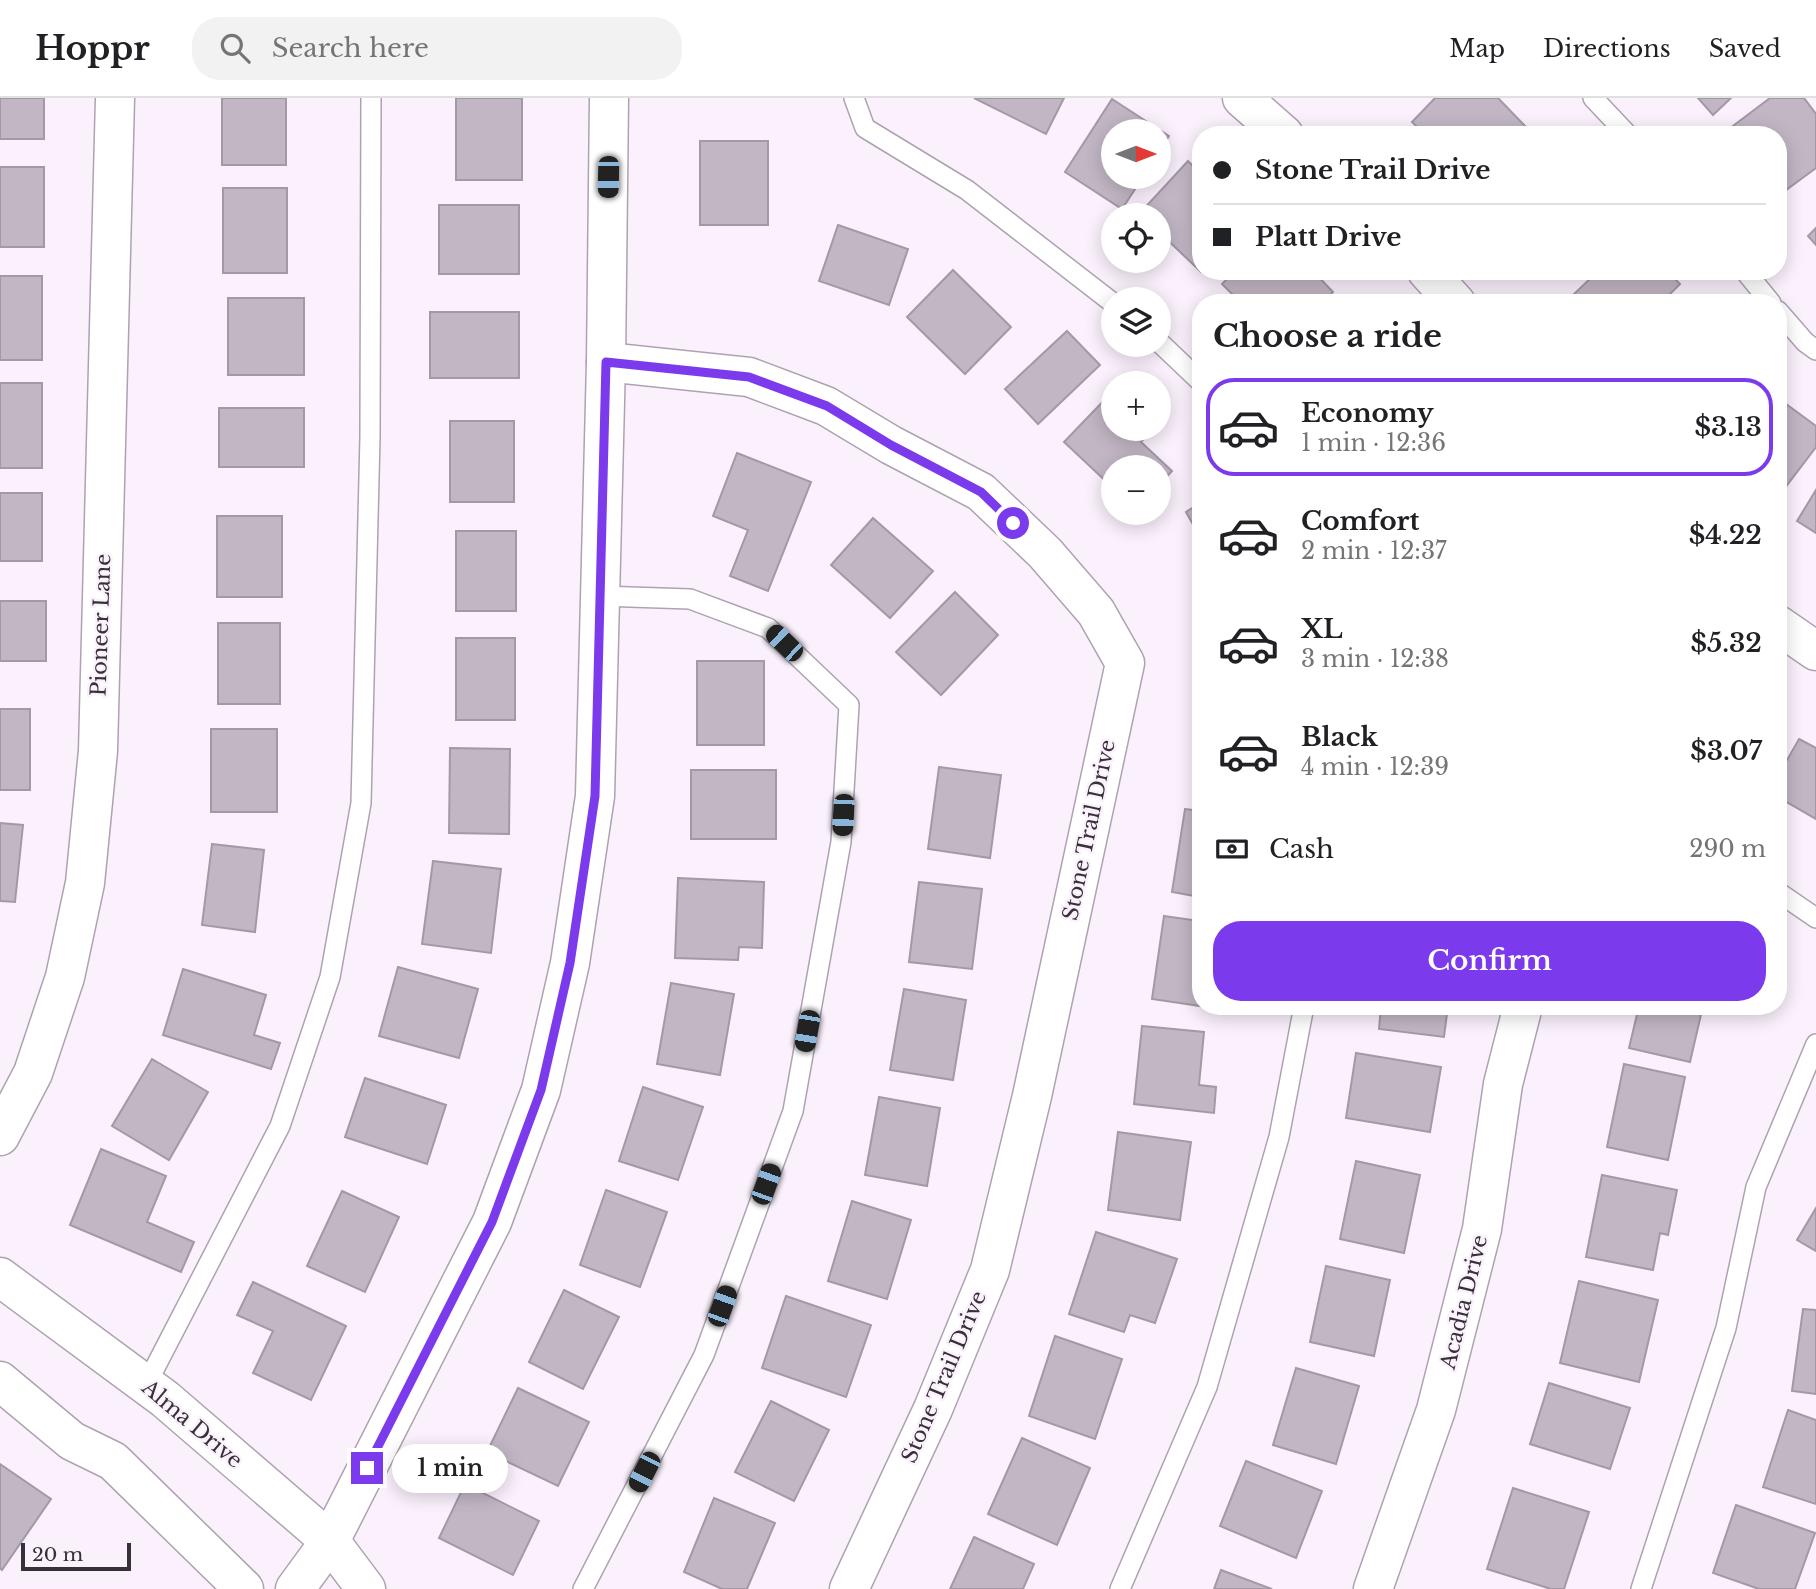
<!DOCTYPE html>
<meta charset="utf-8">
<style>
body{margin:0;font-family:"Libre Baskerville",serif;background:#f2f2f2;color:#202124;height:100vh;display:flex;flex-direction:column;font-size:26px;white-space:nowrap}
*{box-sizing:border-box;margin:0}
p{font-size:23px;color:#757577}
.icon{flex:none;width:38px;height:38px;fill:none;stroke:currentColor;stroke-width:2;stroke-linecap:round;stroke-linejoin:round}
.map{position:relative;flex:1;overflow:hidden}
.side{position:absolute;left:1192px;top:196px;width:595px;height:721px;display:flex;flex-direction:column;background:#fff;border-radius:28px;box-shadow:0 4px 18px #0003}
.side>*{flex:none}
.top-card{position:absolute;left:1192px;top:28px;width:595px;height:154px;border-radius:28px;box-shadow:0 4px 18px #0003;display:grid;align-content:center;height:154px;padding:0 21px;background:#fff}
.needle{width:46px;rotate:90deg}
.tools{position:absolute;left:1101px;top:21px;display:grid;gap:14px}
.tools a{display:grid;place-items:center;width:70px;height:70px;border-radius:50%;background:#fff;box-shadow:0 4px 18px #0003;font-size:35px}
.scale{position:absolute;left:21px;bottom:18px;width:110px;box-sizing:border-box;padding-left:7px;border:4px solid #363137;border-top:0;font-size:19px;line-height:24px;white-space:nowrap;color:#363137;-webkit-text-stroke:5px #fbf1fd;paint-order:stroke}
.end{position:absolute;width:32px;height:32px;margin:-16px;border:9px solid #7c3aed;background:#fff;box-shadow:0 0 0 4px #fff}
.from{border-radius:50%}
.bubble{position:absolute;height:49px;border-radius:24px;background:#fff;box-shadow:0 4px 18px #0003;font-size:23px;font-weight:600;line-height:49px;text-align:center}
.car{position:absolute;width:21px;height:42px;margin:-21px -10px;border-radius:9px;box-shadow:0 0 5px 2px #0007;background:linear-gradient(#222 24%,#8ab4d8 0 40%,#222 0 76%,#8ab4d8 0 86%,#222 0)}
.top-card b{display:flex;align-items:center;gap:24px;height:66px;font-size:26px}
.top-card b+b{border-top:2px solid #e0e0e0}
.top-card i{width:18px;height:18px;background:#202124}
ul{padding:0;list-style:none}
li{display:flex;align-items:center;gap:21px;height:98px;margin:0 14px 10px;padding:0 7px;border:4px solid transparent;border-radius:28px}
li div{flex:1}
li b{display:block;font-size:26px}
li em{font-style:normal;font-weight:600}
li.selected{border-color:#7c3aed}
li>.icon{width:63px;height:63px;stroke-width:1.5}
h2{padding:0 21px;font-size:32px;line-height:84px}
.pay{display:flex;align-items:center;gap:18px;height:77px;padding:0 21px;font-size:26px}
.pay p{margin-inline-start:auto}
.button{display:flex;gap:14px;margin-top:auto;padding:14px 21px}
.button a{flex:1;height:80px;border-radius:28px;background:#7c3aed;color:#fff;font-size:28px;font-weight:600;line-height:80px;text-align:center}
header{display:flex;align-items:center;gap:42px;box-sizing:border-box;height:98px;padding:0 35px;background:#fff;border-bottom:2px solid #e0e0e0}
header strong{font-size:33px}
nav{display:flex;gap:38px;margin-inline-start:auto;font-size:24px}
.search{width:490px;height:63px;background:#f2f2f2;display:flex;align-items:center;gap:18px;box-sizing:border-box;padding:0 24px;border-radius:28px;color:#757577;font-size:26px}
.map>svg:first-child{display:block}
.building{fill:#c2b6c4;stroke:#a398a6;stroke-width:2}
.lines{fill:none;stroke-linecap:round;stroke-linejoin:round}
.service-casing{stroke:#aea2b1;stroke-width:22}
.minor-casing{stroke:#aea2b1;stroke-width:41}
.secondary-casing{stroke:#aea2b1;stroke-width:41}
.service{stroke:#fff;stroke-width:19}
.minor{stroke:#fff;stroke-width:38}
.secondary{stroke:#fff;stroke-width:38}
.route{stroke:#7c3aed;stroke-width:9}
.labels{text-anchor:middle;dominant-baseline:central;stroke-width:5;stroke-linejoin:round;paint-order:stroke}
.street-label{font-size:21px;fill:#363137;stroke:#fbf1fd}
</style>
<header>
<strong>Hoppr</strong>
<div class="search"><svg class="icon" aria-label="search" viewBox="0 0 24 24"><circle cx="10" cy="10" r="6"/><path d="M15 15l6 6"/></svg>Search here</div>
<nav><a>Map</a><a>Directions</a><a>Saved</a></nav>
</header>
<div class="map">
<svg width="1816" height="1491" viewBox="0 0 1816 1491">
<rect width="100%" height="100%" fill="#fbf1fd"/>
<g class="building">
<rect x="0" y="0" width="44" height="41"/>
<rect x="222" y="0" width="64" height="67"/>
<rect x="456" y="0" width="66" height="82"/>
<polygon points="974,0 1064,0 1046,36"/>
<polygon points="1435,0 1498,0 1526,29 1518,37 1425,37 1412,24"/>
<polygon points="1698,0 1731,0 1713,17"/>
<polygon points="1770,0 1804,0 1816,16 1816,70 1778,98 1778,37 1721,37"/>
<polygon points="1112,1 1169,38 1158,55 1158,33 1113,33 1113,79 1143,79 1122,111 1065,74"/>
<rect x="700" y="43" width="68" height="84"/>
<polygon points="1188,63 1200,75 1200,173 1158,133 1158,117 1142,117 1140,115"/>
<rect x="0" y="69" width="44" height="80"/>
<rect x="223" y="90" width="64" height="85"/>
<rect x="439" y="107" width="80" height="69"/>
<polygon points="838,127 908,151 889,207 819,183"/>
<polygon points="1816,130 1816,147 1808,138"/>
<polygon points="953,172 1011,229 965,276 907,219"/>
<polygon points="1235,173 1313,173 1333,194 1322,205 1241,205 1222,186"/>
<polygon points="1598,173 1667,173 1680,186 1661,205 1578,205 1572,198"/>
<rect x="0" y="178" width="42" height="84"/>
<rect x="228" y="200" width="76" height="77"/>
<rect x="430" y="214" width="89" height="66"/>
<polygon points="1067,233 1100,267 1038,326 1005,291"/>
<rect x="0" y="285" width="42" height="85"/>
<polygon points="1113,293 1113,331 1153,331 1141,344 1172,373 1158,388 1158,369 1113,369 1113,390 1064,344"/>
<polygon points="1778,300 1816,328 1816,349 1778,399"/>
<rect x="219" y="310" width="85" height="59"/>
<rect x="450" y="323" width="64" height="81"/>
<polygon points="737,355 811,384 768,493 730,478 748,432 713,418"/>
<polygon points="1816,392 1816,435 1797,423"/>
<rect x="0" y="395" width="42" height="68"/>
<polygon points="1200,405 1200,439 1186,414"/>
<rect x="217" y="418" width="65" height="81"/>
<polygon points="873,420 933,473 890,520 831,467"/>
<rect x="456" y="433" width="60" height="80"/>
<polygon points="955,494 998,537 941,597 896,554"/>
<rect x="0" y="503" width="46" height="60"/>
<rect x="218" y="525" width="62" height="81"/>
<rect x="456" y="540" width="59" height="82"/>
<rect x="697" y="563" width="67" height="84"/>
<rect x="0" y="611" width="30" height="81"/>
<rect x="211" y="631" width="66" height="83"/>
<polygon points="1799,641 1816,650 1816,721 1778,699 1778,678"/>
<polygon points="450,650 510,651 509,736 449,735"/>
<polygon points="939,669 1001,677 990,760 928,751"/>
<rect x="691" y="672" width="85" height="69"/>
<polygon points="1185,711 1200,713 1200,799 1172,794"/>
<polygon points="0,725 23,727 15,804 0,803"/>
<polygon points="212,746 264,752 255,834 202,827"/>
<polygon points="433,763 501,771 491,855 422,846"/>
<polygon points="678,780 764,784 762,850 739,849 738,862 675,860"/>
<polygon points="919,784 982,791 972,871 909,864"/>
<polygon points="1164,818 1200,823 1200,908 1152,901"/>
<polygon points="398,869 478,891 459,960 379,938"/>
<polygon points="183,871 266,897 254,937 280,945 271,971 163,937"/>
<polygon points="671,885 734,896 720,977 657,966"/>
<polygon points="904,891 966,902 953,982 890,972"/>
<polygon points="1381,908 1448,908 1444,939 1379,931"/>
<polygon points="1639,908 1703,908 1690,964 1629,950"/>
<polygon points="1142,928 1204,934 1199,987 1216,989 1214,1015 1134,1006"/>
<polygon points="1356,955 1441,969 1430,1034 1346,1020"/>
<polygon points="152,961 208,994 169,1062 112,1028"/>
<polygon points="1624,966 1685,979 1668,1062 1607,1049"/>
<polygon points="365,980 446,1007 427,1066 345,1039"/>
<polygon points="643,989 703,1009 678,1082 619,1063"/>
<polygon points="879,999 940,1010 927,1088 865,1077"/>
<polygon points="1118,1034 1191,1044 1180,1122 1108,1112"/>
<polygon points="101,1051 166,1078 147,1124 194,1144 181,1174 70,1127"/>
<polygon points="1356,1063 1420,1077 1404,1155 1340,1141"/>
<polygon points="1602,1077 1677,1092 1668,1137 1660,1135 1653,1172 1586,1159"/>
<polygon points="606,1092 667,1114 640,1189 580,1167"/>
<polygon points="342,1093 399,1119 365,1194 307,1168"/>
<polygon points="852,1103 911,1122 887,1201 828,1183"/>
<polygon points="1816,1110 1816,1153 1797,1142"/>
<polygon points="1096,1134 1177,1161 1155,1225 1130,1217 1124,1234 1069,1216"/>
<polygon points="1326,1168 1390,1182 1374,1258 1310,1244"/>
<polygon points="1579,1183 1658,1202 1639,1284 1560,1265"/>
<polygon points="253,1184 346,1228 311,1302 253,1275 273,1233 237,1217"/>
<polygon points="564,1192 619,1219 583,1291 529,1264"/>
<polygon points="786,1198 871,1227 846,1299 762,1270"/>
<polygon points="1803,1211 1816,1212 1816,1296 1792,1293"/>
<polygon points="1055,1238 1122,1261 1095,1341 1029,1318"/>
<polygon points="1296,1270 1359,1288 1336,1366 1273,1347"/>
<polygon points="1549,1285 1630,1310 1610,1371 1530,1346"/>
<polygon points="518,1290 589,1324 558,1388 487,1354"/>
<polygon points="771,1303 829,1332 794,1403 735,1374"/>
<polygon points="1788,1312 1816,1322 1816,1406 1763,1389"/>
<polygon points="1022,1340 1090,1370 1057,1447 988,1416"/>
<polygon points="1246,1363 1322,1393 1296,1460 1220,1428"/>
<polygon points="0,1366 51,1401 2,1472 0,1470"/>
<polygon points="465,1386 539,1423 513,1477 439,1440"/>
<polygon points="1513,1390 1589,1414 1564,1491 1551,1491 1487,1471"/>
<polygon points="714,1400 775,1425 747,1491 722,1491 684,1474"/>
<polygon points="1736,1407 1815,1435 1795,1491 1759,1491 1713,1475"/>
<polygon points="974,1439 1034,1466 1023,1491 950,1491"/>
<polygon points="1221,1472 1272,1491 1214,1491"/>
</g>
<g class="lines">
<g class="service-casing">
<g id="service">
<polyline points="854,0 865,30 967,92 1113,205"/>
<polyline points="1593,0 1628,37"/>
<polyline points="1745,173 1771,205"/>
<polyline points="1778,213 1805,244 1816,252"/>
<polyline points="1158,243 1200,283"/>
<polyline points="1778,794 1816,820"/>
<polyline points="146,1287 280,1028 330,879 361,705 370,339 371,0"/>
<polyline points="583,1491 704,1257 793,1013 841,744 849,607 768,530 690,501 600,498"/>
<polyline points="1120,1491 1207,1289 1279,1039 1304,908"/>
<polyline points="1641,1491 1726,1230 1756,1089 1816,946"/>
</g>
</g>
<g class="minor-casing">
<g id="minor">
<polyline points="1242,0 1284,37"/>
<polyline points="1427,173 1456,205"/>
<polyline points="606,264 749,279 826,308 891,347 981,394 1045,455 1096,514 1125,565 1032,998 990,1172 933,1311 849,1491"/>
<polyline points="1778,527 1816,553"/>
<polyline points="0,1038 33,975 65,879 85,785 98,653 115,0"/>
<polyline points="295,1491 330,1443 492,1124 541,992 570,865 595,698 606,264 609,0"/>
<polyline points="1373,1491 1436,1312 1482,1131 1503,986 1523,908"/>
</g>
</g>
<g class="secondary-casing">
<g id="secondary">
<polyline points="0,1179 165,1301 330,1443 366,1491"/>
<polyline points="0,1283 72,1343 113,1363 244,1491"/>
</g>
</g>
<use href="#service" class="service"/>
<use href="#minor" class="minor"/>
<use href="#secondary" class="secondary"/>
</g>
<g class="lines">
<polyline class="route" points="367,1370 492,1124 541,992 570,865 595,698 606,264 749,279 827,308 891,347 981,394 1013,425"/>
</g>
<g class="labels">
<g class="street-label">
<text transform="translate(101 527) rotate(-88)">Pioneer Lane</text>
<text transform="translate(1089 732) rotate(-78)">Stone Trail Drive</text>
<text transform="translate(1464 1204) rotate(-76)">Acadia Drive</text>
<text transform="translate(944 1279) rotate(-67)">Stone Trail Drive</text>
<text transform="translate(192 1326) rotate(40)">Alma Drive</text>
</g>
</g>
</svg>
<div class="tools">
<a><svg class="needle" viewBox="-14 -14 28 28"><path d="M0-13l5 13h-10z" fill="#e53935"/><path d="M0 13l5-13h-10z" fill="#757577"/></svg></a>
<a><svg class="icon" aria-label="locate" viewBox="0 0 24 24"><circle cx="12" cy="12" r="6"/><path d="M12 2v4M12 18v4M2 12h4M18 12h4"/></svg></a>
<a><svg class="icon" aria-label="layers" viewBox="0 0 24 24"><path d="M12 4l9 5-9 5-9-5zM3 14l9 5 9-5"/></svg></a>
<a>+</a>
<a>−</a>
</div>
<div class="scale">20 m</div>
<i class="end from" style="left:1013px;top:425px"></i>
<i class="end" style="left:367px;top:1370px"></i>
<div class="bubble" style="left:392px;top:1346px;width:116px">1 min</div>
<i class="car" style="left:608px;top:79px;rotate:181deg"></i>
<i class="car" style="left:784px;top:545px;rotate:314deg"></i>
<i class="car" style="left:843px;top:717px;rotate:183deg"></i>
<i class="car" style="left:807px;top:933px;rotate:190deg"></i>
<i class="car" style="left:766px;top:1086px;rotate:20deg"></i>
<i class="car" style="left:722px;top:1208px;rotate:20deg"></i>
<i class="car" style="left:644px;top:1374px;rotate:207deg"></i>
<div class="top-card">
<b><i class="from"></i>Stone Trail Drive</b>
<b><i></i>Platt Drive</b>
</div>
<section class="side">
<h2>Choose a ride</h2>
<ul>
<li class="selected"><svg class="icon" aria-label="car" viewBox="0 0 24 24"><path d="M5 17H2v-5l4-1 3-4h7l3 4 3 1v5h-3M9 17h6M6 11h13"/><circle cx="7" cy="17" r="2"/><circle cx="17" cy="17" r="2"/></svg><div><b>Economy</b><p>1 min · 12:36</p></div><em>$3.13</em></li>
<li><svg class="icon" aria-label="car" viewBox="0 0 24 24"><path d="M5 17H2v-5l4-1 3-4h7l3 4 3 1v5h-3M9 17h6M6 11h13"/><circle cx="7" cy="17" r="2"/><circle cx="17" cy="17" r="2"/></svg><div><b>Comfort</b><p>2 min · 12:37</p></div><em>$4.22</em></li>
<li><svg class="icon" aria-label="car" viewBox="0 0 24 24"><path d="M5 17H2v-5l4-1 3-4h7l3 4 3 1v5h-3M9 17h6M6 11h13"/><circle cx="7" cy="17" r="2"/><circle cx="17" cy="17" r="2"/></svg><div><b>XL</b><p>3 min · 12:38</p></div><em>$5.32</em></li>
<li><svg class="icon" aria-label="car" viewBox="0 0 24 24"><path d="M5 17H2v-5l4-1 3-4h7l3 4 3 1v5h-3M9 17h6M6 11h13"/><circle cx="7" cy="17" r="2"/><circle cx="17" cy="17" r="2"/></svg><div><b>Black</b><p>4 min · 12:39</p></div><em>$3.07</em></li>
</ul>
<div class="pay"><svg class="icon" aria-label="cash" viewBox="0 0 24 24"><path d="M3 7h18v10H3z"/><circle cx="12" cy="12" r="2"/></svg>Cash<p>290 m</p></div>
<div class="button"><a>Confirm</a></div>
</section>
</div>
